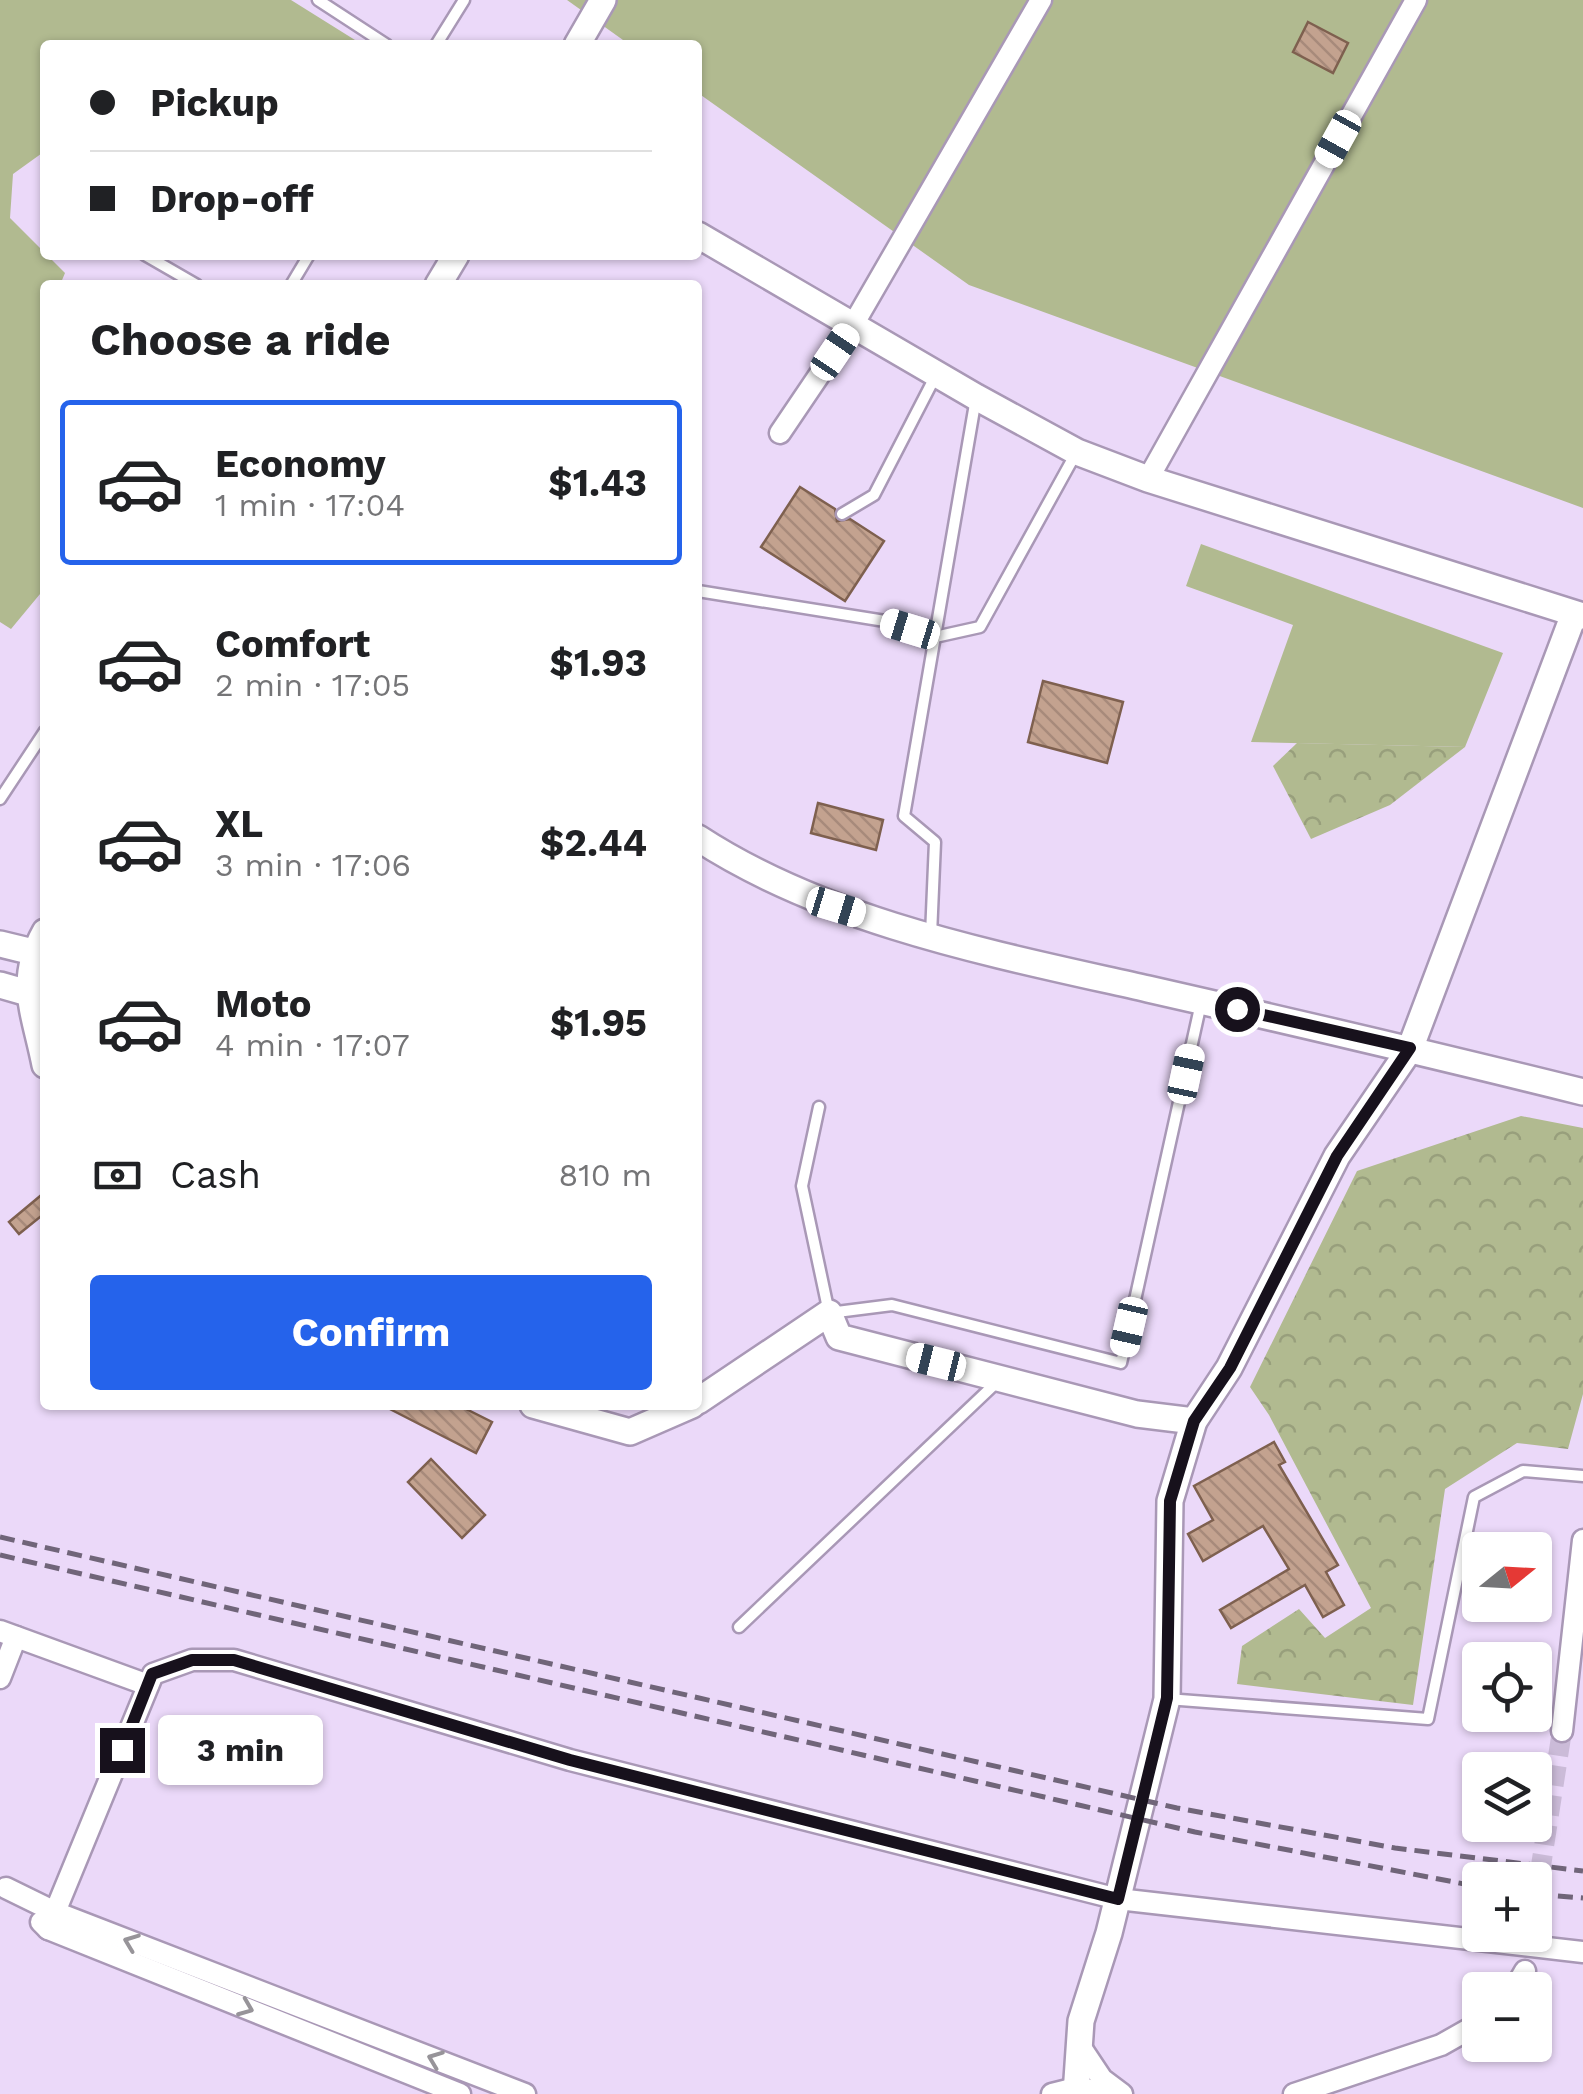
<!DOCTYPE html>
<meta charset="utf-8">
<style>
body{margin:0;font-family:"Work Sans",sans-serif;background:#f2f2f2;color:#202124;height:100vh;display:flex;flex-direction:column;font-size:38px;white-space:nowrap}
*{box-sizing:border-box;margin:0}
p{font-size:32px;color:#757577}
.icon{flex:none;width:55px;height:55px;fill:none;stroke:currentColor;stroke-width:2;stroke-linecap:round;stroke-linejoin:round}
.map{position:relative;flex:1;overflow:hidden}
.sheet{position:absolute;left:40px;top:280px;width:662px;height:1130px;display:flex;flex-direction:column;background:#fff;border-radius:10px;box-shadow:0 2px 8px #0004}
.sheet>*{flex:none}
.top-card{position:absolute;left:40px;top:40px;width:662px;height:220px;border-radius:10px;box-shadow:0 2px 8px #0004;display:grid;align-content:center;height:220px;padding:0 50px;background:#fff}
.needle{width:65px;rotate:72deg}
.controls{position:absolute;left:1462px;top:1532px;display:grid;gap:20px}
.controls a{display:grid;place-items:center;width:90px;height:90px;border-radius:10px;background:#fff;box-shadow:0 2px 8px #0004;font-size:50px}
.end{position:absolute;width:45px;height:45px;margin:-22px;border:12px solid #17111c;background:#fff;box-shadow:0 0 0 5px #fff}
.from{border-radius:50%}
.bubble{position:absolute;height:70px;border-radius:10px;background:#fff;box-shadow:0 2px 8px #0004;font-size:32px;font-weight:700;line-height:70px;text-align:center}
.car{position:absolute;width:30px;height:60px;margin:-30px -15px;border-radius:12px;box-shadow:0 0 8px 2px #0007;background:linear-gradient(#fff 24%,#345 0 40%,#fff 0 76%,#345 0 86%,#fff 0)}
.top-card b{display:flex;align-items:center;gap:35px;height:95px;font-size:38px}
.top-card b+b{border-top:2px solid #e0e0e0}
.top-card i{width:25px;height:25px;background:#202124}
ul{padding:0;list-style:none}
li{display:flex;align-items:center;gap:30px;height:165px;margin:0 20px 15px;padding:0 30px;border:5px solid transparent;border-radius:10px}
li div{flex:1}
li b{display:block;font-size:38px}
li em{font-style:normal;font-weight:700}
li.active{border-color:#2563eb}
li>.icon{width:90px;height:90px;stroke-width:1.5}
h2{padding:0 50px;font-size:45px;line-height:120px}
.pay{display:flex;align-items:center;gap:25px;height:110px;padding:0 50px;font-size:38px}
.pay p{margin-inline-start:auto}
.button{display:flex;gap:20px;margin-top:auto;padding:20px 50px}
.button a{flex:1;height:115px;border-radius:10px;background:#2563eb;color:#fff;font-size:40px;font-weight:700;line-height:115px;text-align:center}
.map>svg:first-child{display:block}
.green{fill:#b1ba90}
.forest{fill:url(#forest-crowns)}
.building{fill:url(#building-back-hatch);stroke:#7e604f;stroke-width:2.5}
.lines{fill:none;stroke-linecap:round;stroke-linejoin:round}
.minor-tunnel{stroke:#cbbbd8;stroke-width:20;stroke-dasharray:20 10;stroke-linecap:butt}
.service-casing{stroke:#a998b6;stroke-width:15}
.minor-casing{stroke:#a998b6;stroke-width:25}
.tertiary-casing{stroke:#a998b6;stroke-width:30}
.service{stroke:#fff;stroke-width:10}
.minor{stroke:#fff;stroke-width:20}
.tertiary{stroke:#fff;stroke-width:25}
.rail{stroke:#706579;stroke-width:5;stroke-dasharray:15 8;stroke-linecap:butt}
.oneway{stroke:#979499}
.route{stroke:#17111c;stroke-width:12}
</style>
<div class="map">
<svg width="1583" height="2094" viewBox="0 0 1583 2094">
<defs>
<pattern id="forest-crowns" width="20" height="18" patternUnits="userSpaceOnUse" patternTransform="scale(2.5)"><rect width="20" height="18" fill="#b1ba90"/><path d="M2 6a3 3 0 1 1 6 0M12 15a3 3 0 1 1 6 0" fill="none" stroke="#989f7c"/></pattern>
<pattern id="building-back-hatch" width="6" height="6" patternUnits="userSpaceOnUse" patternTransform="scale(2.5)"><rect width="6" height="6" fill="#c3a28f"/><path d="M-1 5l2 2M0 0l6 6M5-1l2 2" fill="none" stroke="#a78a7b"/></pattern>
</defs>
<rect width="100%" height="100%" fill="#ebd9f9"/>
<g class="green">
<polygon points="0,0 291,0 363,45 45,45 45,151 13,174 10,218 65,273 60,285 45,285 42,365 45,367 45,588 11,629 0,622"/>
<polygon points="567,0 1583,0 1583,508 969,285 698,93 698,45 630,45"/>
<polygon points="1201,544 1503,653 1465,747 1251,742 1293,625 1186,586"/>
</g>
<g class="forest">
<polygon points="1297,743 1465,747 1390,805 1311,839 1273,766"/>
<polygon points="1521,1116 1583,1128 1583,1394 1568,1449 1517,1443 1445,1489 1413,1705 1237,1684 1242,1646 1299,1609 1325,1638 1371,1608 1269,1415 1250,1387 1357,1171"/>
</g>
<g class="building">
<polygon points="1308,22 1348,43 1333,73 1293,52"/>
<polygon points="800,487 835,509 837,521 850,519 884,541 845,601 761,547"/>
<polygon points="1043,681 1123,702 1107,763 1028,742"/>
<polygon points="818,803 883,820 876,850 811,833"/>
<polygon points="45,1192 45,1213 19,1234 9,1222"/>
<polygon points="382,1405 458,1405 492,1422 476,1453"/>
<polygon points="1274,1442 1285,1462 1279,1465 1338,1565 1326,1572 1344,1605 1323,1617 1305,1585 1231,1628 1220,1610 1289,1569 1263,1526 1203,1561 1188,1534 1213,1520 1194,1486"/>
<polygon points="431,1459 485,1515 462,1538 408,1482"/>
</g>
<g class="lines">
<polyline class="minor-tunnel" points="1535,1904 1562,1731"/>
<g class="service-casing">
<g id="service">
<polyline points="318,0 387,45"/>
<polyline points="436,45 464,0"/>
<polyline points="145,255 197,285"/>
<polyline points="291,285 309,255"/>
<polyline points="842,514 874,495 936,375"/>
<polyline points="698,591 885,621 935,637 980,627 1076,453"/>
<polyline points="0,799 45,731"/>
<polyline points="931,935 935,842 904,816 976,398"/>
<polyline points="819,1107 802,1186 829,1313 892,1305 1121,1363 1201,1003"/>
<polyline points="739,1627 999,1380"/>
<polyline points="1167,1699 1428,1719 1474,1497 1523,1471 1583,1476"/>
</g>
</g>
<g class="minor-casing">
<g id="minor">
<polyline points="780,433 853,325 1041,0"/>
<polyline points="1148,479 1416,0"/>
<polyline points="0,1631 148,1685"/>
<polyline points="0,1678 16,1637"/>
<polyline points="1562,1731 1583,1540"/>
<polyline points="6,1888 55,1912 525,2094"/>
<polyline points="41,1922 48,1929 460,2094"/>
<polyline points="48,1929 153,1674 192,1660 234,1660 570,1760 1118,1899 1583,1952"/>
<polyline points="1514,1990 1525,1971"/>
<polyline points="1078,2043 1102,2079 1122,2094"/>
<polyline points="1052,2094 1076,2088 1115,2094"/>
<polyline points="1294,2094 1441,2045 1480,2023"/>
</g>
</g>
<g class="tertiary-casing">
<g id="tertiary">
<polyline points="577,45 603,0"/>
<polyline points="698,235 976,397 1077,452 1148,479 1583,616"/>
<polyline points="438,285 456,255"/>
<path d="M 698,838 C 828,923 998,955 1148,989 C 1293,1022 1438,1056 1583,1092"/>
<path d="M 45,932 C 17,982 35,1013 45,1065"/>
<polyline points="0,944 33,952"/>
<polyline points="0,985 28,993"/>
<polyline points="698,1401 829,1313 839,1337 1137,1414 1194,1421"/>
<polyline points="533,1405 630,1432 692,1405"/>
<polyline points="1076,2094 1081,2021 1109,1933 1167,1699 1170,1501 1194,1421 1229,1368 1337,1156 1410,1049 1574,614"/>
</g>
</g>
<use href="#service" class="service"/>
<use href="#minor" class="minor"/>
<use href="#tertiary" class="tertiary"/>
<g class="rail">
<polyline points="0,1537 1177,1808 1395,1848 1583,1871"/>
<polyline points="0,1555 1195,1832 1480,1887"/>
<polyline points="1535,1894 1583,1898"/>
</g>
</g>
<defs><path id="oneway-chevron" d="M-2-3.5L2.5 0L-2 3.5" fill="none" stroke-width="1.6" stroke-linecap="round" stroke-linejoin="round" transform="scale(2.5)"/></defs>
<g class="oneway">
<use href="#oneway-chevron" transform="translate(131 1942) rotate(-159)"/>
<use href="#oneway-chevron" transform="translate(246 2008) rotate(22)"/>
<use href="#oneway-chevron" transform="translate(435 2059) rotate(-159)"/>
</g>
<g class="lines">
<polyline class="route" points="122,1750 152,1674 192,1660 234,1660 570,1760 1118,1899 1167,1698 1170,1501 1194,1421 1230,1368 1337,1156 1410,1048 1237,1009"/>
</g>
</svg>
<div class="controls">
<a><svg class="needle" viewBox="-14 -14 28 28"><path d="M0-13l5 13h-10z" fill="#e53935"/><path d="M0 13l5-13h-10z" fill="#757577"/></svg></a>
<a><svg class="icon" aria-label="locate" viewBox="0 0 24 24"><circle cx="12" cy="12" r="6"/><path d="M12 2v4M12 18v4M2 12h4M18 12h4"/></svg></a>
<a><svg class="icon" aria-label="layers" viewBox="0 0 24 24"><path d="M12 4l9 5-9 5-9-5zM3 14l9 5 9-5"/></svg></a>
<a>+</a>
<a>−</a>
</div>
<i class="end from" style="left:1237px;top:1009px"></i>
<i class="end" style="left:122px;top:1750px"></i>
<div class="bubble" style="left:158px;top:1715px;width:165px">3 min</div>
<i class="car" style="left:1338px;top:139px;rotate:209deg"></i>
<i class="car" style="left:835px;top:352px;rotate:34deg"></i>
<i class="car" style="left:910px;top:629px;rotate:287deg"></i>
<i class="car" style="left:836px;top:907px;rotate:107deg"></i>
<i class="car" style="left:1186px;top:1074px;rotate:12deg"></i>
<i class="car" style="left:1129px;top:1327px;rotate:193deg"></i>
<i class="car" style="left:936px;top:1362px;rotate:284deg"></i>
<div class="top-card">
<b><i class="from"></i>Pickup</b>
<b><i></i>Drop-off</b>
</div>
<section class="sheet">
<h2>Choose a ride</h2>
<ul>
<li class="active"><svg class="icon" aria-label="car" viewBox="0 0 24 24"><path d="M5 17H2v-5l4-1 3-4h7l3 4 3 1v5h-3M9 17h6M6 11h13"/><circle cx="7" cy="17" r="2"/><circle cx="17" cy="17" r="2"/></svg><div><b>Economy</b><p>1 min · 17:04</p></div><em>$1.43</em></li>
<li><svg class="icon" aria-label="car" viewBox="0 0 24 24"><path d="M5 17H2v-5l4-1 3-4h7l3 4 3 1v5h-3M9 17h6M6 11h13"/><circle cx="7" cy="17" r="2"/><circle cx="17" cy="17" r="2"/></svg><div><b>Comfort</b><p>2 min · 17:05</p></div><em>$1.93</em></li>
<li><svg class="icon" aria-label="car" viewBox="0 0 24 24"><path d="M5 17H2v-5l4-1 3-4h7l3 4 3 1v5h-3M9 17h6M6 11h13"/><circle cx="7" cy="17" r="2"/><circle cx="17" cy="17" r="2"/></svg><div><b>XL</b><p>3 min · 17:06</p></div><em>$2.44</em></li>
<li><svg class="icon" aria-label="car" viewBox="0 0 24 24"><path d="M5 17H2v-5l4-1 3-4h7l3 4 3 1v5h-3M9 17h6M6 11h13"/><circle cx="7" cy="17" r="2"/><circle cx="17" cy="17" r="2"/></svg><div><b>Moto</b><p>4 min · 17:07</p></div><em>$1.95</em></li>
</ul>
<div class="pay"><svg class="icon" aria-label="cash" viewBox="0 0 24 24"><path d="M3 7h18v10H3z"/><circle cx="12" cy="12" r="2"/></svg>Cash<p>810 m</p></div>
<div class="button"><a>Confirm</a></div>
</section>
</div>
